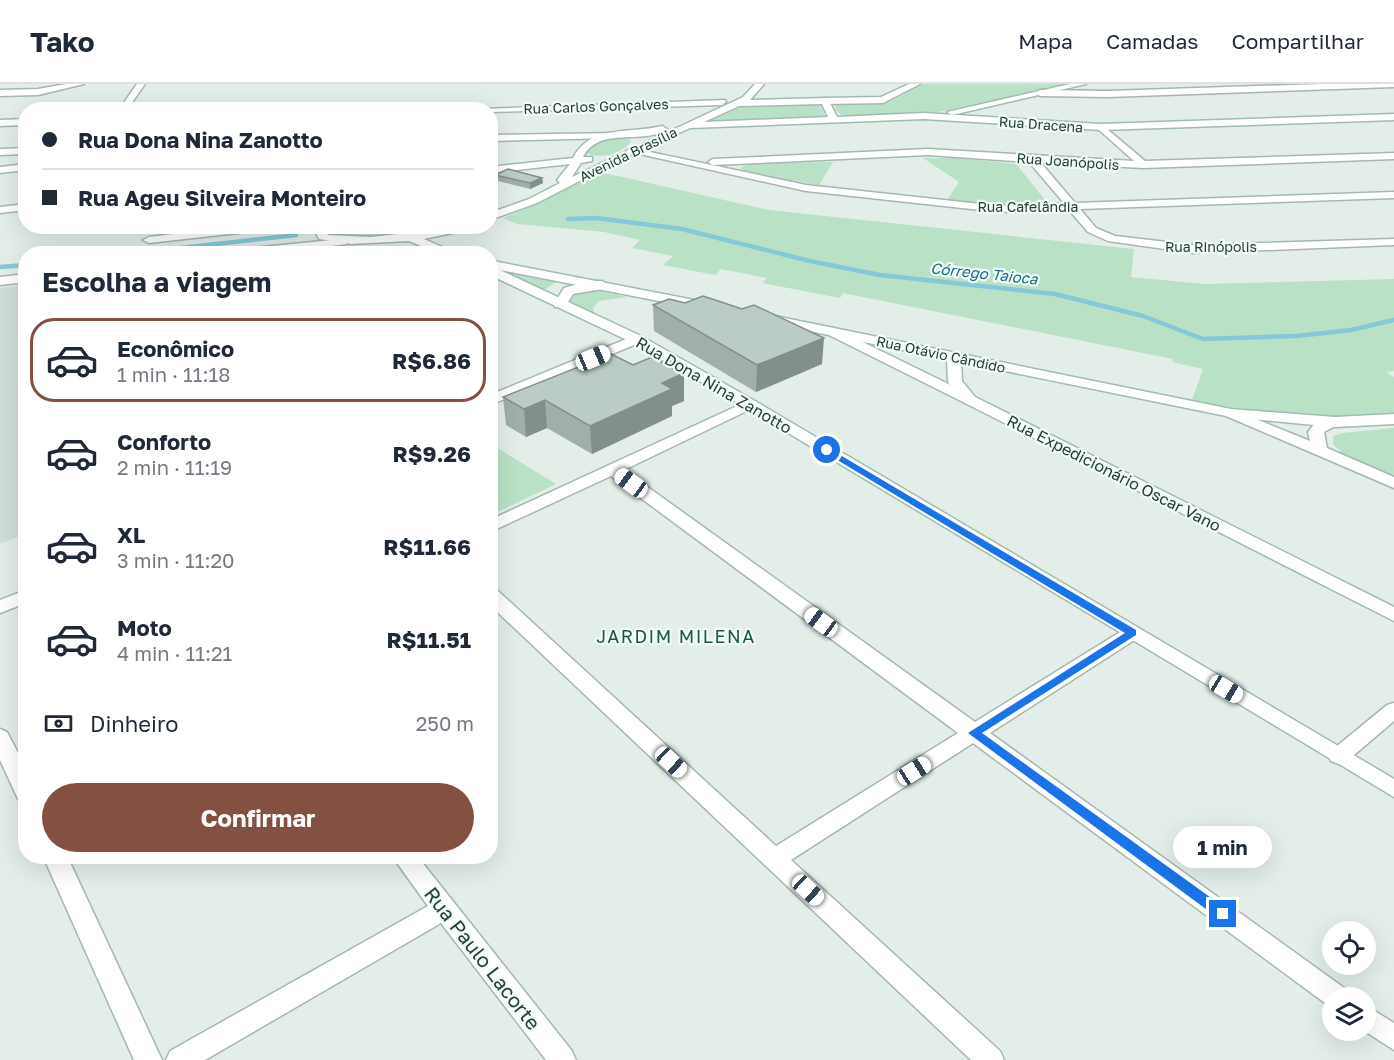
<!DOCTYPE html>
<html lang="pt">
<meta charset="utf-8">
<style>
body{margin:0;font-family:"Golos Text",sans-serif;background:#f6f6f7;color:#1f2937;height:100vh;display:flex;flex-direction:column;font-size:22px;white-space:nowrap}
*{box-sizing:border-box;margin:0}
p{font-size:20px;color:#747a83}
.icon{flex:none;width:33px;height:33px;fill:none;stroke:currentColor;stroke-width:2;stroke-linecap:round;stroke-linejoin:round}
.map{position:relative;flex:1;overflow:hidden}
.side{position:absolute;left:18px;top:162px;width:480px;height:618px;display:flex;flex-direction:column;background:#fff;border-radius:24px;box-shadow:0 6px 24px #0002}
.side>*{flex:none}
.banner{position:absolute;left:18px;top:18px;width:480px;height:132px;border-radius:24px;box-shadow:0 6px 24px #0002;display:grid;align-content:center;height:132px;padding:0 24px;background:#fff}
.controls{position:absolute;left:1322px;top:837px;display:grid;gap:12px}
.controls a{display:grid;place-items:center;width:54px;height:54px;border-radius:50%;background:#fff;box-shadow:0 6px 24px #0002;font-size:30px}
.end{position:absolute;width:27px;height:27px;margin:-14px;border:8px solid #1a73e8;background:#fff;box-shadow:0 0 0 3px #fff}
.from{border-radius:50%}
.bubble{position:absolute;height:42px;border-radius:21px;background:#fff;box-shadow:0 6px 24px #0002;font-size:20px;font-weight:700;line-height:42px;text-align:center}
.car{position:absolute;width:18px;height:36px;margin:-18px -9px;border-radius:8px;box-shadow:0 0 4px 2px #0007;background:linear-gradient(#fff 24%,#345 0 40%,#fff 0 76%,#345 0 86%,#fff 0)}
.banner b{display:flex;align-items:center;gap:21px;height:57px;font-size:22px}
.banner b+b{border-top:2px solid #e0e1e3}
.banner i{width:15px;height:15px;background:#1f2937}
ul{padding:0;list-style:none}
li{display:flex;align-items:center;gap:18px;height:84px;margin:0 12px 9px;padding:0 12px;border:3px solid transparent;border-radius:24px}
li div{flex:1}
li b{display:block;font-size:22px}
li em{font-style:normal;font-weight:700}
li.selected{border-color:#845042}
li>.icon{width:54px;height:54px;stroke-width:1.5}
h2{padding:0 24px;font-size:27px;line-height:72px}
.pay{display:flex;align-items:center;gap:15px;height:66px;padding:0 24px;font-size:22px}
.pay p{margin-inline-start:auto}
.button{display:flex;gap:12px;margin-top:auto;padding:12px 24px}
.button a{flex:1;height:69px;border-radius:36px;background:#845042;color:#fff;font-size:24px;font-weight:700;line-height:69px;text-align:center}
header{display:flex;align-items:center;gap:36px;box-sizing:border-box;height:84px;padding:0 30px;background:#fff;border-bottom:2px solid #e0e1e3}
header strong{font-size:28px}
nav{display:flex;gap:33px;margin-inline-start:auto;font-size:21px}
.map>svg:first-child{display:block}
.built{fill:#d1ded8}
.green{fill:#b9e1c5}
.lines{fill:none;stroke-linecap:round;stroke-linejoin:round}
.stream{stroke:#85c9d8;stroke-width:4.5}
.street-casing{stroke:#a5b7b1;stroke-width:3}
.secondary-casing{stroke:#a0bbb2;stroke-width:3}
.street{fill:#fff;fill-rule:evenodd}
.secondary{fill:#fff;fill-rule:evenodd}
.wall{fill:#a0afa9}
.shaded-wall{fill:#828f8a}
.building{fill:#baccc5;stroke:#828f8a;stroke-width:1.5}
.route{fill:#1a73e8}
.labels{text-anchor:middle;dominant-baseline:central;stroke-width:4.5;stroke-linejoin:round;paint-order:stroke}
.far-street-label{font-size:14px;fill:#204139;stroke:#f4faf7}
.far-water-label{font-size:15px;font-style:italic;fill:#146e84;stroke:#f4faf7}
.street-label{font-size:16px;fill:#204139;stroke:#f4faf7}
.neighbourhood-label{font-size:18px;letter-spacing:1.5px;fill:#1a5649;stroke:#f4faf7}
.near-street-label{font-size:20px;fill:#204139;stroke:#f4faf7}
</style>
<header>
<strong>Tako</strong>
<nav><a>Mapa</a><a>Camadas</a><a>Compartilhar</a></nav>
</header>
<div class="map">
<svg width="1394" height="976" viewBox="0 0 1394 976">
<rect width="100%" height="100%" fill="#e3eee9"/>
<polygon class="built" points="25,201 25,450 0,460 0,204"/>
<g class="green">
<polygon points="922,0 1068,0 938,28 849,32 840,30 835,25 836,21 842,19 891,17"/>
<polygon points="811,20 821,23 825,32 704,38 739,22"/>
<path d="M 621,53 L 629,55 L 631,58 C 622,69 600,76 587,69 L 587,65 L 599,56 Z"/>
<path d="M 923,74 L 957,74 L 1016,80 L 1046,117 C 1027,131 970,119 947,116 L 959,98 Z"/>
<polygon points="833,78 819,101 748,89 740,84 752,79"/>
<path d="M 600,88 L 769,126 L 1134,165 L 1131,193 L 1204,200 L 1394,195 L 1394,287 L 1386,288 L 1394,293 L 1394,332 C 1326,334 1259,330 1192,316 L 1203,285 L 1172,278 L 1173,275 L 843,209 L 840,214 L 762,199 L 767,194 L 721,185 L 715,191 L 663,181 L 673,172 L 632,164 L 640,156 L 604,148 L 517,140 L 503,134 L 535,121 Z"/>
<polygon points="334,142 452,143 355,154 338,153 330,146"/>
<polygon points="494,184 558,197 542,207"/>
<path d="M 596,206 L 627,213 L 599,217 L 593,224 L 595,230 L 569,217 C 572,206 585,206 596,206 Z"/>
<polygon points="1394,344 1394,393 1343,370 1333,360 1333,352 1342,349"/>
<polygon points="491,360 556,400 491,431"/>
</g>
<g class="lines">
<g class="stream">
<polyline points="568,135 596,134 682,145 810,177 880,191 1055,210 1143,232 1203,255 1297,252 1351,246 1394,236"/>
<polyline points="127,170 296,151"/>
<polyline points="0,183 26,181"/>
</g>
<g class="street-casing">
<g id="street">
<polygon points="66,0 84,0 38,11 0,12 0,6 38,5"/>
<polygon points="137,0 145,0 133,17 133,26 124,26 125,17"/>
<polygon points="909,0 920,0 883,19 825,20 821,17 825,14 881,13"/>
<polygon points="1320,0 1394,0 1394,3 1108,13 1040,12 1036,9 1040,6 1108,7"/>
<polygon points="725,16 726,18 722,21 490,28 490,26 454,26"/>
<polygon points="26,35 26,41 0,42 0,36"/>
<polygon points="1101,40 1145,77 1394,69 1394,75 1144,84 1041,79 1075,119 1394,108 1394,114 1080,125 1096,144 1115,152 1193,161 1394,155 1394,161 1193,169 1108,157 1088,148 1069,126 999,128 806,107 626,67 631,64 806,101 999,122 1064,119 1029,78 928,71 713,81 708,78 713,75 928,65 1134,77 1098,45 1098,41"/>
<polygon points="617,49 619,51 614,54 490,57 490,51"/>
<polygon points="26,80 26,86 0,89 0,83"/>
<polygon points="238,142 278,142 273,145 149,159 143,156 149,153"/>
<polygon points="343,155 347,156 347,160 269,170 226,170 232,166"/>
<polygon points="26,190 26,198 0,201 0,193"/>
<polygon points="589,197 602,197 608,201 602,205 573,210 565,223 555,223 554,220 564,204"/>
<polygon points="834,244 975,313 977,316 970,320 965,319 829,251 829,245"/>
<polygon points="636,251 643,255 641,258 490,321 490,311"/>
<polygon points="750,316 757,320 755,323 624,386 975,638 1125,545 1139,545 1142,549 1139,553 990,649 1347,906 1351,914 1332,914 1332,923 1329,922 973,659 791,776 1000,967 1004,976 971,976 490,521 490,504 497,506 776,762 958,649 611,392 490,448 490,436"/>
<polygon points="1231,325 1310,357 1308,348 1315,339 1335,333 1340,335 1343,338 1324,348 1327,364 1394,393 1394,404 1226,332 1224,329 1226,326"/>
<polygon points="26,506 26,519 0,529 0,516"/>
<polygon points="1394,619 1394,637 1347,677 1339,680 1331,677 1328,672 1331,667 1387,621"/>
<polygon points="0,645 7,648 26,684 26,717 18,715 0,676"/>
<polygon points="43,772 67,772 162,976 134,976"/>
<polygon points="392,772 417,772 572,967 576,976 546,976 441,839 205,976 166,976 170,967 428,822"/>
<polygon points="1365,921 1394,939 1394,966 1363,946 1365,946"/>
</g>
</g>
<g class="secondary-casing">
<g id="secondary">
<path d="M 755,0 L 764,0 L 750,16 L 825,14 L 829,17 L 837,33 L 924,29 L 1101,40 L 1394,30 L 1394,36 L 1101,46 L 924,35 L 690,44 L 626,73 L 537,119 L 490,136 L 490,129 L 529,115 L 560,99 L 557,96 L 570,80 L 490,89 L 490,83 L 573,74 C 590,40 631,50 662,42 L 667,45 C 643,62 600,41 583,73 L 592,73 L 592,77 L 581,79 L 572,93 L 743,13 ZM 822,20 L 828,33 L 704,38 L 739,22 Z"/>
<polygon points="1070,0 1086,0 952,31 947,28"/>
<polygon points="26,64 26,70 0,71 0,65"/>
<polygon points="26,120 26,126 0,129 0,123"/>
<polygon points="319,142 330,142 327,147 328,151 371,153 470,142 457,148 424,155 458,170 440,170 409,157 351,160 319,155 315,147"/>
<polygon points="493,177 715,220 715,226 710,227 500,186 641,252 755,317 1394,695 1394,713 745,323 631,258 490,191 490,178"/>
<polygon points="770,231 1231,325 1335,333 1394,330 1394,340 1335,343 1231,333 961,278 962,297 975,313 1394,523 1394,537 965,319 948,298 947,275 765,238 765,232"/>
</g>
</g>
<use href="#street" class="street"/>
<use href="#secondary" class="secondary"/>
</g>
<g class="wall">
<polygon points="495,91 542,94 543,99 530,105 498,97 498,105"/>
<polygon points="685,219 822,280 756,308 654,247 653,221"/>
<polygon points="633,281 679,287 684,317 672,322 672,332 592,370 547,344 526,353 506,341 503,313"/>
</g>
<g class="shaded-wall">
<polygon points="497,93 498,105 490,108 490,96"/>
<polygon points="542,94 543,99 530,105 530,99"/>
<polygon points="824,254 822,280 756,308 757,281"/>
<polygon points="679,281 679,291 684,289 684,317 672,322 672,332 592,370 590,342 673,284"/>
<polygon points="545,316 547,344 526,353 524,325"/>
</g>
<g class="building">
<polygon points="508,85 542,94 530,99 495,91"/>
<polygon points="490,92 497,93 490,96"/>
<polygon points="703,212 742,225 754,221 824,254 757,281 653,221 669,215 685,219"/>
<polygon points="611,270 633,281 652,273 663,279 669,276 679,281 673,284 684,289 662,299 672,305 590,342 545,316 524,325 503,313"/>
</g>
<polygon class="route" points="824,365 830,365 1136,546 1136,551 982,649 1228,826 1228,834 1218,834 968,649 1125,549 824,368"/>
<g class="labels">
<g class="far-street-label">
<text transform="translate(596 22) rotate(-2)">Rua Carlos Gonçalves</text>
<text transform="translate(1041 40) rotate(4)">Rua Dracena</text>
<text transform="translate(628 70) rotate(-26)">Avenida Brasília</text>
<text transform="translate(1068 77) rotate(4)">Rua Joanópolis</text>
<text x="1028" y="122">Rua Cafelândia</text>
<text x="1211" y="162">Rua Rinópolis</text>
<text transform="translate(941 270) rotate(12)">Rua Otávio Cândido</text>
</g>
<g class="far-water-label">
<text transform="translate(984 189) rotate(6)">Córrego Taioca</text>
</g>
<g class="street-label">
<text transform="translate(714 301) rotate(30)">Rua Dona Nina Zanotto</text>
<text transform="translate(1114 389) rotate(27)">Rua Expedicionário Oscar Vano</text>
</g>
<g class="neighbourhood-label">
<text x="676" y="552">JARDIM MILENA</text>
</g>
<g class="near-street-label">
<text transform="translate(483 874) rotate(52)">Rua Paulo Lacorte</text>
</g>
</g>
</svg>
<div class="controls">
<a><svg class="icon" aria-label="locate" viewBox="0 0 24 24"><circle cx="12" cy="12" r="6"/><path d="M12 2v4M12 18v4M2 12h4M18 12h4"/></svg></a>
<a><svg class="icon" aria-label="layers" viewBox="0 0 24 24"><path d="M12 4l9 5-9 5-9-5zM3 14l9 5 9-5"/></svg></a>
</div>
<i class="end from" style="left:827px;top:366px"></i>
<i class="end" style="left:1223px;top:830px"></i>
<div class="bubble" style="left:1173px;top:742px;width:99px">1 min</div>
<i class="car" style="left:593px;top:274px;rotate:67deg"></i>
<i class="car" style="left:631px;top:399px;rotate:306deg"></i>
<i class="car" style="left:821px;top:538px;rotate:306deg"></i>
<i class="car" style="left:1226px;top:605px;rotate:121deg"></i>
<i class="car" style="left:671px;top:678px;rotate:133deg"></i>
<i class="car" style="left:914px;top:687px;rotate:58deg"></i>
<i class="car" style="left:808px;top:806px;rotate:133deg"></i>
<div class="banner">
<b><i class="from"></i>Rua Dona Nina Zanotto</b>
<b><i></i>Rua Ageu Silveira Monteiro</b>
</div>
<section class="side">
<h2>Escolha a viagem</h2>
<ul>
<li class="selected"><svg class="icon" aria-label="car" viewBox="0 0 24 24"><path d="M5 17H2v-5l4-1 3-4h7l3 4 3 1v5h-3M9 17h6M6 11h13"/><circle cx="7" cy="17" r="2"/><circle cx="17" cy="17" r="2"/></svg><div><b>Econômico</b><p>1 min · 11:18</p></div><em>R$6.86</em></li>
<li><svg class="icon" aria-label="car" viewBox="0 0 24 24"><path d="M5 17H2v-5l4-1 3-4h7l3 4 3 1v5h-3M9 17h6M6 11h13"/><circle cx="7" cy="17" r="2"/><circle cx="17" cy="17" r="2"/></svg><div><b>Conforto</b><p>2 min · 11:19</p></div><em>R$9.26</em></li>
<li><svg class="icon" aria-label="car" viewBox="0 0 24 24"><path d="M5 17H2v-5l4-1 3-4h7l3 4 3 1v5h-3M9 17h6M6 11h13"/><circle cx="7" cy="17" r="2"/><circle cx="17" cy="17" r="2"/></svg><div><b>XL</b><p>3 min · 11:20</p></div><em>R$11.66</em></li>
<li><svg class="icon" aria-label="car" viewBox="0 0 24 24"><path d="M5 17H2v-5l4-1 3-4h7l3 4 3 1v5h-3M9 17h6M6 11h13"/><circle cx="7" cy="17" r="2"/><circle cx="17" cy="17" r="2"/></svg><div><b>Moto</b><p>4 min · 11:21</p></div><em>R$11.51</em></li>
</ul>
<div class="pay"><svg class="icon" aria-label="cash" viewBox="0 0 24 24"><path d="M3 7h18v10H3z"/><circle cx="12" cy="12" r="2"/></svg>Dinheiro<p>250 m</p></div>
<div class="button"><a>Confirmar</a></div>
</section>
</div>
